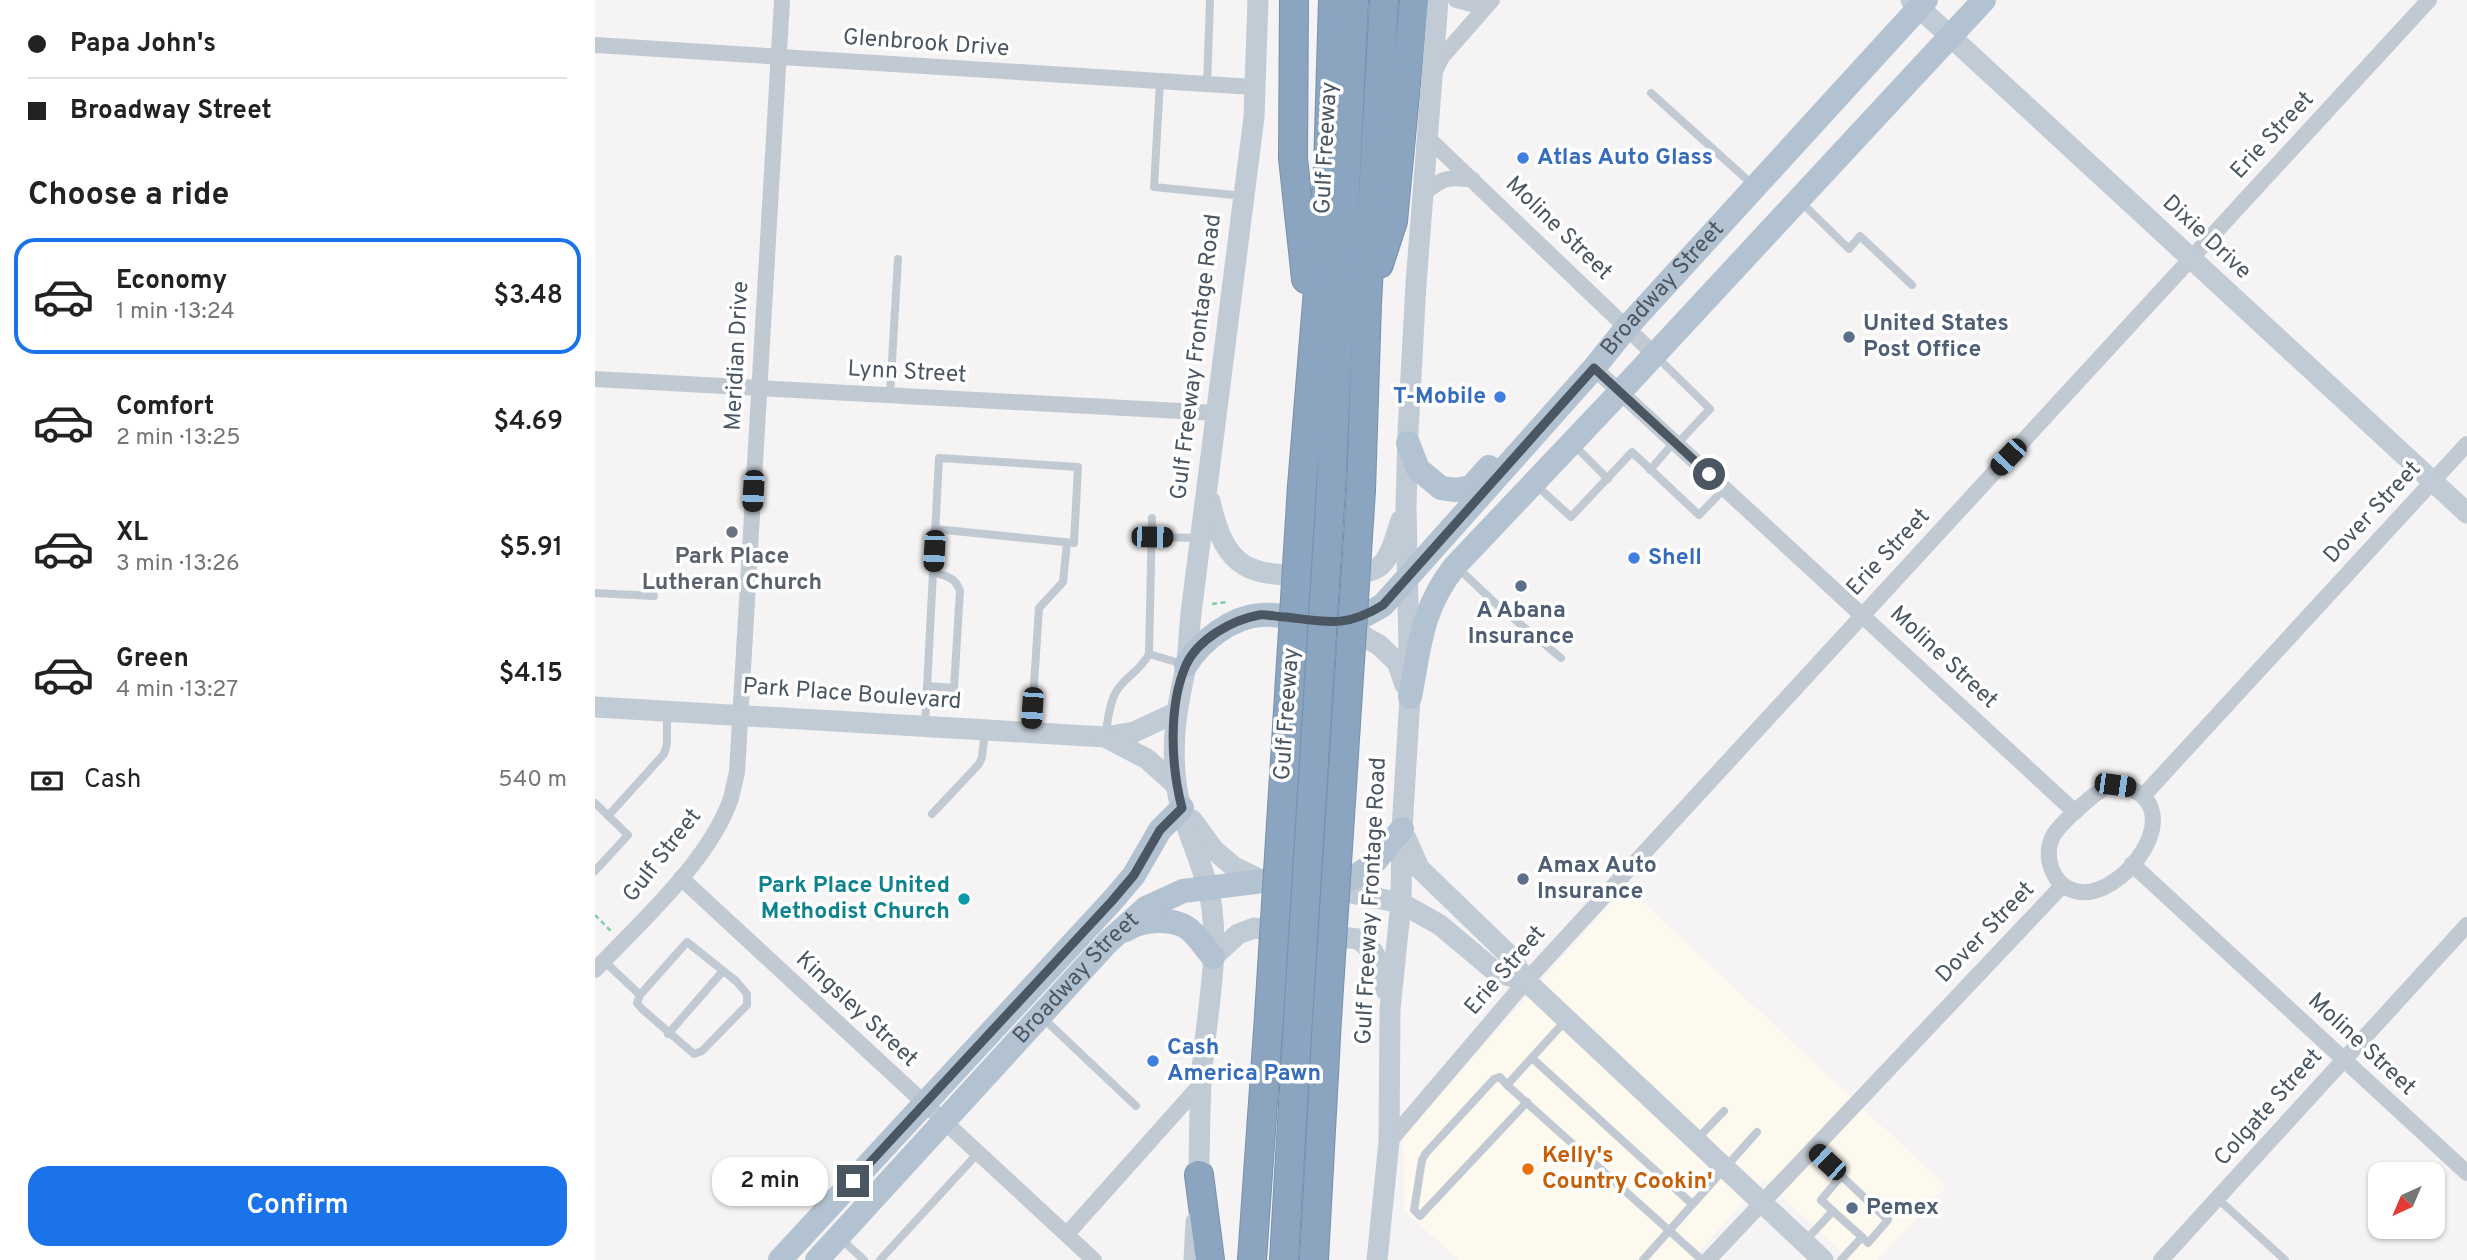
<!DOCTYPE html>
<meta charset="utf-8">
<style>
body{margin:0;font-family:Overpass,sans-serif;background:#f2f2f2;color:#222;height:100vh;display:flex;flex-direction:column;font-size:26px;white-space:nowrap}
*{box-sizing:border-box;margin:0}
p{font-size:23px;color:#767676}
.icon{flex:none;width:38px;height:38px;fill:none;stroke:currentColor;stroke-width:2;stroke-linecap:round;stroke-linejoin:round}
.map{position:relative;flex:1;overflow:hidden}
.panel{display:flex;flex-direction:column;background:#fff;width:595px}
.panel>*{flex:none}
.guide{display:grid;align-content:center;height:154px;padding:0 28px;background:#fff}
.needle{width:46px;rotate:224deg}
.tools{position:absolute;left:1773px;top:1162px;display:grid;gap:14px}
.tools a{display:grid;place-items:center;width:77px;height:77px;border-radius:14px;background:#fff;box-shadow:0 2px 5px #0004;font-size:35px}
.end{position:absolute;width:32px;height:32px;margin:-16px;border:9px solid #4a5661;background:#fff;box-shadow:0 0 0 4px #fff}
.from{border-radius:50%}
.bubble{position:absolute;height:49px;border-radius:21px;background:#fff;box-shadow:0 2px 5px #0004;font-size:23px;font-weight:600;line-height:49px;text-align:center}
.car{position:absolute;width:21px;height:42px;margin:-21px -10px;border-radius:9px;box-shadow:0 0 5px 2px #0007;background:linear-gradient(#222 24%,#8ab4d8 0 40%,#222 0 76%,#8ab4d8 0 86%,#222 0)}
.guide b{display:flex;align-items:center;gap:24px;height:66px;font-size:26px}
.guide b+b{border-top:2px solid #e0e0e0}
.guide i{width:18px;height:18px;background:#222}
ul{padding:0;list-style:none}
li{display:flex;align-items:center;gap:21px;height:116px;margin:0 14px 10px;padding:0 14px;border:4px solid transparent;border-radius:21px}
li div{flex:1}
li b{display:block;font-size:26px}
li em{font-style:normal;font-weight:600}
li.on{border-color:#1a73e8}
li>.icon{width:63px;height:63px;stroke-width:1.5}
h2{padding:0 28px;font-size:32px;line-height:84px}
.pay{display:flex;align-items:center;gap:18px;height:77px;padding:0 28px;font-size:26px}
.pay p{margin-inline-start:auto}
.action{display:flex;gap:14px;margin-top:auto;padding:14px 28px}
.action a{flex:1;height:80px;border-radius:21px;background:#1a73e8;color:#fff;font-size:28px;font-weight:600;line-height:80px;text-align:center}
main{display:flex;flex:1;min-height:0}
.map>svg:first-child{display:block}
.commercial{fill:#fdf9ef}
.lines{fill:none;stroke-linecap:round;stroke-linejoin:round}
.highway-casing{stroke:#7690ad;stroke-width:30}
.path{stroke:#7ad0a6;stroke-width:2.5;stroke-dasharray:5 3.5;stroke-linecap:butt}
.lane{stroke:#c1cad2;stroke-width:8}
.street{stroke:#c1cad2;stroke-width:16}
.secondary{stroke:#c1cbd6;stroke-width:21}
.primary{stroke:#b3c2d1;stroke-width:24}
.highway{stroke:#8ba5c1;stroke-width:28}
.highway-bridge-casing{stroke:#7690ad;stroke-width:30;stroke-linecap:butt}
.highway-bridge{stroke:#8ba5c1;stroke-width:28}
.route{stroke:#4a5661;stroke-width:9}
.shop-dot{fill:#3f7fe0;stroke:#fff;stroke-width:2.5}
.service-dot{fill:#5c6f8a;stroke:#fff;stroke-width:2.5}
.worship-dot{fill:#6b7280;stroke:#fff;stroke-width:2.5}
.culture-dot{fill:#0f9aa8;stroke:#fff;stroke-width:2.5}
.food-dot{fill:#e8710a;stroke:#fff;stroke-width:2.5}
.labels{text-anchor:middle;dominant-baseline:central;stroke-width:7;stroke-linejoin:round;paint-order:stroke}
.street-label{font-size:23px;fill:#4a5661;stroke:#fff}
.shop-label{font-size:23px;font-weight:bold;fill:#366cbe;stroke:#fff;text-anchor:start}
.service-label{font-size:23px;font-weight:bold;fill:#4e5e75;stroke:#fff;text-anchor:start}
.worship-label{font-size:23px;font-weight:bold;fill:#5b616d;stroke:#fff}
.culture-label{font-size:23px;font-weight:bold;fill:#0d838f;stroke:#fff;text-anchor:end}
.food-label{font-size:23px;font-weight:bold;fill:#c56008;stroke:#fff;text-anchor:start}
</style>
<main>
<section class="panel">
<div class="guide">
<b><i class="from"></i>Papa John's</b>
<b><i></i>Broadway Street</b>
</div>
<h2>Choose a ride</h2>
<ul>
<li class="on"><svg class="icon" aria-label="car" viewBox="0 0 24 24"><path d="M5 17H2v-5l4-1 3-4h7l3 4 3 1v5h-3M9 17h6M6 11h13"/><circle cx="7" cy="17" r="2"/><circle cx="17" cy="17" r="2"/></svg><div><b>Economy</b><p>1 min · 13:24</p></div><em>$3.48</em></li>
<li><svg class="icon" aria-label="car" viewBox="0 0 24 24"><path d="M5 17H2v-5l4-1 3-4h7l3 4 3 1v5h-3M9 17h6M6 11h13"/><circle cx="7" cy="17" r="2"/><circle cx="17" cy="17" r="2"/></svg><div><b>Comfort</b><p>2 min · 13:25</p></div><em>$4.69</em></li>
<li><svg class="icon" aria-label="car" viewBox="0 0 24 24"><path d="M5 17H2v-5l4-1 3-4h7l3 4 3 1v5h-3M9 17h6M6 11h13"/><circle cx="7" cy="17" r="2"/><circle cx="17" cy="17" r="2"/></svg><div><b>XL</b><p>3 min · 13:26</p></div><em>$5.91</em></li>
<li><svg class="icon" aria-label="car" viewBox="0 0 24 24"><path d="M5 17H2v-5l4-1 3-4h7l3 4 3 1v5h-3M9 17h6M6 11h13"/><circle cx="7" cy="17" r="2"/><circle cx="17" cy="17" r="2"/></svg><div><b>Green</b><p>4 min · 13:27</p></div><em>$4.15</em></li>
</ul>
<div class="pay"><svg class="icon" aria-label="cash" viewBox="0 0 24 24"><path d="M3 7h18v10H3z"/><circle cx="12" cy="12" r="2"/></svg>Cash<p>540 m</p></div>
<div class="action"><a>Confirm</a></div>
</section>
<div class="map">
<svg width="1872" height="1260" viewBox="0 0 1872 1260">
<rect width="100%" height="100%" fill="#f5f3f3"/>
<polygon class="commercial" points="1031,886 1351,1186 1283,1260 1255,1260 1169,1179 1096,1260 863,1260 809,1210 808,1136"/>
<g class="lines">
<g class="highway-casing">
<g id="highway">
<polyline points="699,0 698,158 711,279"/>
<polyline points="784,264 798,221 819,0"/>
<polyline points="707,486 733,168 738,0"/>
<polyline points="736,489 759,0"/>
<polyline points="766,490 772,303 789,0"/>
<polyline points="604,1175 615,1260"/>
<polyline points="657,1260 674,1016"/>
<polyline points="689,1260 703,1018"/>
<polyline points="719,1260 732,1019"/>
</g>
</g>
<g class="path">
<polyline points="617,604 632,602"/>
<polyline points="0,915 17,932"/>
</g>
<g class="lane">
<polyline points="565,82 559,187 649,196"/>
<polyline points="612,85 615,0"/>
<polyline points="1056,93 1158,185"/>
<polyline points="1206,202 1254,249 1265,236 1317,285"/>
<polyline points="1062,357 1115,409 1082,444"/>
<polyline points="295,395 303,259"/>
<polyline points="980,446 1013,479"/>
<polyline points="1055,470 1079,442"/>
<polyline points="941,485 976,517 1037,452 1104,515 1130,488"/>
<polyline points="557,537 603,538"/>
<polyline points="863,568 900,603 966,658"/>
<polyline points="0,593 59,596"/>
<polyline points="554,654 588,664"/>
<path d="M 332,686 L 359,688 L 365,591 C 360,577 352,576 338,573"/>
<polyline points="330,726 344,458 483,467 479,543 340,529"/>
<polyline points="436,730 444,608 468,582 472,543"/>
<path d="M 510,735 C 513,722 514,703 521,692 C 530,676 544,673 554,654 L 557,518"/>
<polyline points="0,803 33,835 0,871"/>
<polyline points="337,814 384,764 387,757 390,732"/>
<polyline points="13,816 69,754 72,744 72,711"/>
<polyline points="9,961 45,995 92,942 141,981 152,994 152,1005 107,1051 99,1054 47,1009 42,1003 45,995"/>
<polyline points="449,1019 541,1106"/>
<polyline points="972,1019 912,1085 1107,1260"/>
<polyline points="73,1034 128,971"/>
<polyline points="937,1058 1097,1204"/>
<polyline points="912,1085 905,1077 899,1079 831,1153 827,1160 819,1210 825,1216 932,1102"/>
<polyline points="1102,1139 1129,1111"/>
<polyline points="1217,1148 1293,1220 1273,1243 1267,1237"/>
<polyline points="1622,1198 1690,1260"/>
<polyline points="1238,1211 1226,1200 1246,1176"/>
<polyline points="245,1238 269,1260"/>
<polyline points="1209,1242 1238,1211 1267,1237 1246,1260"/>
<polyline points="285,1260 383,1153"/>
<polyline points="1048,1260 1162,1132"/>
</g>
<g class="street">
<polyline points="861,0 877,4 894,3"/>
<polyline points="0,45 658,87"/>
<polyline points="840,71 847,57 897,0"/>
<polyline points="833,138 1059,354"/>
<path d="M 828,194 C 847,178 853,176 878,180"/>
<polyline points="999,368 1480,812"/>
<polyline points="0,379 621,413"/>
<path d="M 1520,785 C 1606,798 1525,909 1477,890 C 1457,883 1448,856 1458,836 C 1464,825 1494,798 1505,791 C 1509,787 1515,787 1520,785 Z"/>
<polyline points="1548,796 1872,444"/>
<polyline points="1537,864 1872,1173"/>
<polyline points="86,878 499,1260"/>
<path d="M 0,970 C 44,924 116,859 136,798 C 138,790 140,781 142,772 L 187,0"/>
<polyline points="794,1142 931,981 1834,0"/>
<polyline points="472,1234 606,1084"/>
<polyline points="1113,1260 1467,886"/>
<polyline points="1566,1260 1872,925"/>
</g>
<g class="secondary">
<polyline points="1316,0 1872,513"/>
<path d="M 615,501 C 631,573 655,576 723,575 C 742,575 765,577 782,568 C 796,560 801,534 806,520"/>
<polyline points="745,623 784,645 802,662 810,685"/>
<polyline points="0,707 510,737 539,732 580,713"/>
<polyline points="510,737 552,759 581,785"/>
<polyline points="597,820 619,850 639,867 668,881"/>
<polyline points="811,838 824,868 915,956 931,981 1228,1260"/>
<polyline points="731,888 806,903 845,925 901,972 931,981"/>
<polyline points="618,957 643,934 659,928 764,939 778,952 788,971 791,990"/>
<path d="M 603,1190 C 605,1155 604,1119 606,1084 C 609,1027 624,967 617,909 C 611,865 586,826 581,782 C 576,738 582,708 591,666 C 594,649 594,631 596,613 L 659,117 L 663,0"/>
<polyline points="599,1260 601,1222"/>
<polyline points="782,1260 794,1142 795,1009 806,903 807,829 815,697 811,508 813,432 821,284 843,0"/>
</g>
<g class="primary">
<polyline points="813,443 823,469 846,488 861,490 876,487 894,467"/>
<path id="s1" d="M 591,665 C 606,641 636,617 666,615 C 691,613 717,623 743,623 C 759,623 774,613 788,605 L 999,368 L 1032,327 L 1331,0"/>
<path d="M 815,697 C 825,645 826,609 860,566 L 1025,392 L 1389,0"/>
<path d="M 531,930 C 548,919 581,917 596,931 C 604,938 611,949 618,957"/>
<polyline points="185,1260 517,901 539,875 565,830 587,808"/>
<path id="s2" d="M 222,1260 L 513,942 L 551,908 L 588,891 L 668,881 L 731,888 L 761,876 L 777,865 L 807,829"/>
</g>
<use href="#highway" class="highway"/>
<g class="highway-bridge-casing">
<g id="highway-bridge">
<polyline points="674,1016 707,486"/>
<polyline points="703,1018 736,489"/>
<polyline points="732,1019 766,490"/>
</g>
</g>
<use href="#highway-bridge" class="highway-bridge"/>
</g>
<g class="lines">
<path class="route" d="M 258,1181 L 517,901 L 539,875 L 565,830 L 587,808 C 576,766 573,706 591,665 C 603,639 637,620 664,615 C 672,614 682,617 691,617 C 732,622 751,628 788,605 L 999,368 L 1114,474"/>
</g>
<g class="shop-dot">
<circle cx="928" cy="158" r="7"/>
<circle cx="905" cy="397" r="7"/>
<circle cx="1039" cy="558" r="7"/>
<circle cx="558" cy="1061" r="7"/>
</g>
<g class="service-dot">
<circle cx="1254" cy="337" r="7"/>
<circle cx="926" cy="586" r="7"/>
<circle cx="928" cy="879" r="7"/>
<circle cx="1257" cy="1208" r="7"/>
</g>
<circle class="worship-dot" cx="137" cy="532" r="7"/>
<circle class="culture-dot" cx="369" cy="899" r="7"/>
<circle class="food-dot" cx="933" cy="1169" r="7"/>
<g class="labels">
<g class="street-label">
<text transform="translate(331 44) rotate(4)">Glenbrook Drive</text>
<text transform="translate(1678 136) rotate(-47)">Erie Street</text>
<text transform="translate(732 148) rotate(-87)">Gulf Freeway</text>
<text transform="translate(963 229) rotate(44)">Moline Street</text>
<text transform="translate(1611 238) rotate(43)">Dixie Drive</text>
<text stroke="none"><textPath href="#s1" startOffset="642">Broadway Street</textPath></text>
<text transform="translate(143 356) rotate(-87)">Meridian Drive</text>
<text transform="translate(602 357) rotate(-83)">Gulf Freeway Frontage Road</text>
<text transform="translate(312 373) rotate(3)">Lynn Street</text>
<text transform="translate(1778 513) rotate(-47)">Dover Street</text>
<text transform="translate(1294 553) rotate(-47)">Erie Street</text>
<text transform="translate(1348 658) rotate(43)">Moline Street</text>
<text transform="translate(257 695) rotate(4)">Park Place Boulevard</text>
<text transform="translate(693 714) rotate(-86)">Gulf Freeway</text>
<text transform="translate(68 856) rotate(-52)">Gulf Street</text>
<text transform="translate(777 901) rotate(-87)">Gulf Freeway Frontage Road</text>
<text transform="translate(1391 933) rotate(-46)">Dover Street</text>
<text transform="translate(911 971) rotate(-49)">Erie Street</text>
<text stroke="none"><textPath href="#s2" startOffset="383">Broadway Street</textPath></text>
<text transform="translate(261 1010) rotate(43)">Kingsley Street</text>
<text transform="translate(1766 1045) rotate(43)">Moline Street</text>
<text transform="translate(1674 1108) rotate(-48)">Colgate Street</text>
</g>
<g class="shop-label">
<text x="942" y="158">Atlas Auto Glass</text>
<text x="891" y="397" text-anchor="end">T-Mobile</text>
<text x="1053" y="558">Shell</text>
<text x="572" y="1048">Cash<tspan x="572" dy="26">America Pawn</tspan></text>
</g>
<g class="service-label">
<text x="1268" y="324">United States<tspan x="1268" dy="26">Post Office</tspan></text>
<text x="926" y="611" text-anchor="middle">A Abana<tspan x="926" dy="26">Insurance</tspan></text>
<text x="942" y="866">Amax Auto<tspan x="942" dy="26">Insurance</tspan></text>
<text x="1271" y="1208">Pemex</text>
</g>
<g class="worship-label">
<text x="137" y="557">Park Place<tspan x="137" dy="26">Lutheran Church</tspan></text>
</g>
<g class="culture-label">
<text x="355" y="886">Park Place United<tspan x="355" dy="26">Methodist Church</tspan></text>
</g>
<g class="food-label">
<text x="947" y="1156">Kelly's<tspan x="947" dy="26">Country Cookin'</tspan></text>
</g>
</g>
</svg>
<div class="tools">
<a><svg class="needle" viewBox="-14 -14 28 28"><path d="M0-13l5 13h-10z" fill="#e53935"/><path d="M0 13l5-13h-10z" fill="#767676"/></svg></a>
</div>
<i class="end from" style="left:1114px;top:474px"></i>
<i class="end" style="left:258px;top:1181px"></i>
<div class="bubble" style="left:117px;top:1157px;width:116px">2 min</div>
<i class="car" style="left:1413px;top:457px;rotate:223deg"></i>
<i class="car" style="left:158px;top:491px;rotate:183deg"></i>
<i class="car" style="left:557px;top:537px;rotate:91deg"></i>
<i class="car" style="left:339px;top:551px;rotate:183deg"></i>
<i class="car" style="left:437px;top:708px;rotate:184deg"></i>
<i class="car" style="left:1520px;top:785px;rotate:98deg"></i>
<i class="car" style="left:1232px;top:1162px;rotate:313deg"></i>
</div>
</main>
